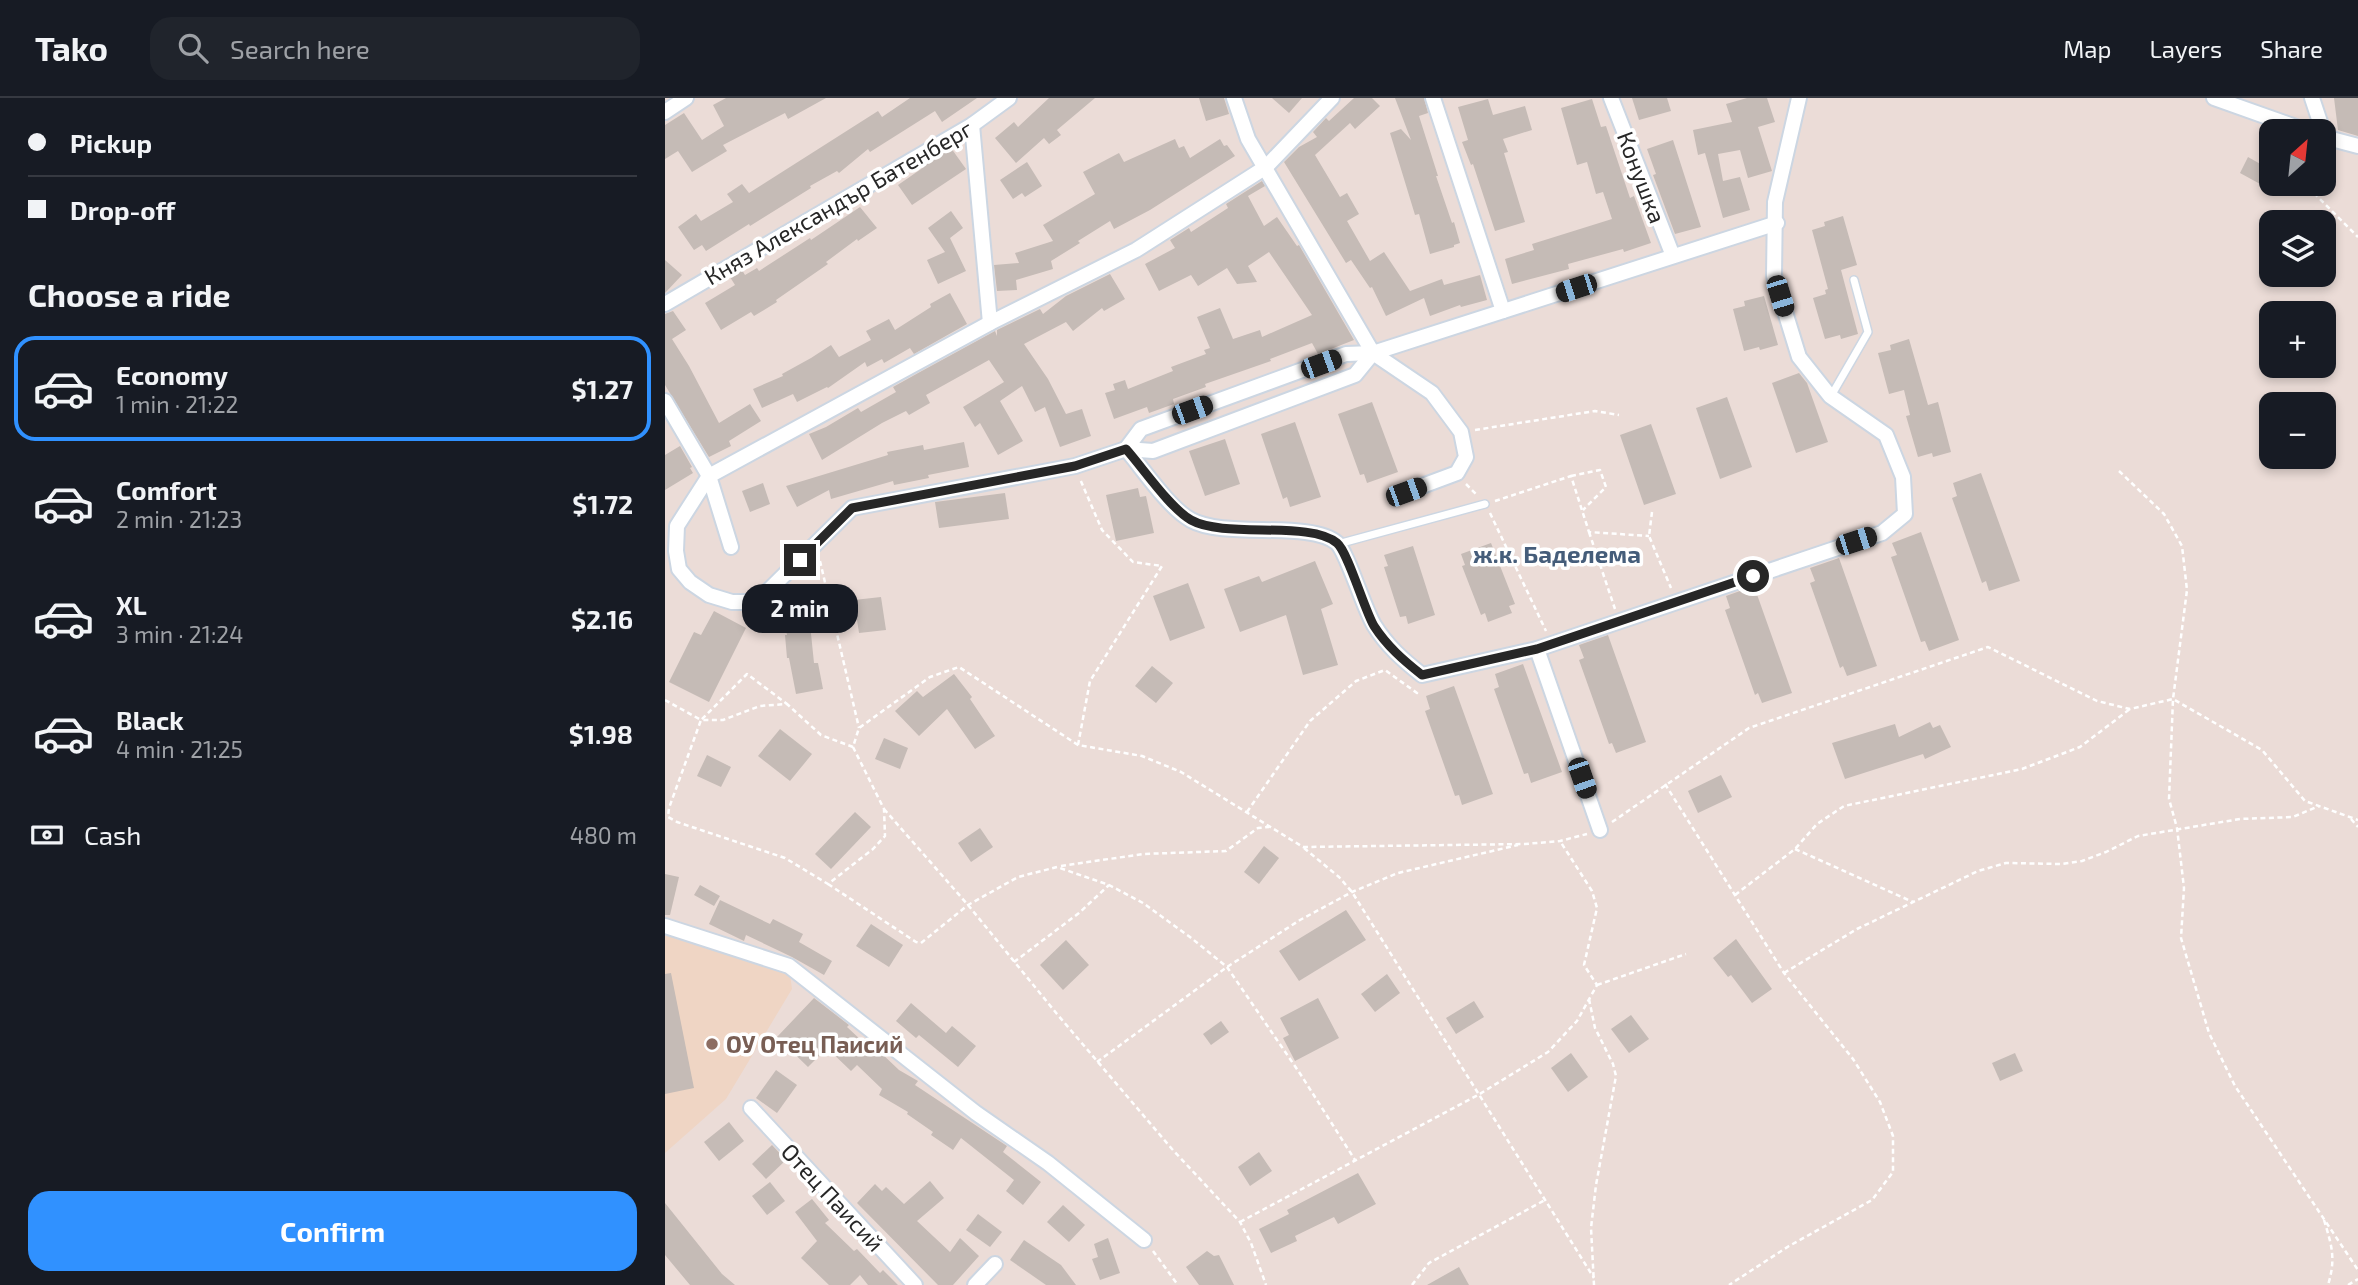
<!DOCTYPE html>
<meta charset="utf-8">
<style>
body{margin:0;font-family:"Exo 2",sans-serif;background:#20242c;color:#f1f3f6;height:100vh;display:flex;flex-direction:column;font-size:26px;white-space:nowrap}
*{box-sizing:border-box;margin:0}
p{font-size:23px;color:#9ea1a6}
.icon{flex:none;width:38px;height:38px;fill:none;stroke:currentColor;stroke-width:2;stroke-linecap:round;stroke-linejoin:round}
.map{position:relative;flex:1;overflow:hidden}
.side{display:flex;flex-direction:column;background:#171b24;width:665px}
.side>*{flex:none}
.top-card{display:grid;align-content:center;height:154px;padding:0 28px;background:#171b24}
.needle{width:46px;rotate:27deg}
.controls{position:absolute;left:1594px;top:21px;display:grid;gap:14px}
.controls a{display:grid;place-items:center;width:77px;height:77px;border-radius:14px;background:#171b24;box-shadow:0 4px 10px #0003;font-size:35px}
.end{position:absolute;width:32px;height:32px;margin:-16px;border:9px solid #272727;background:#fff;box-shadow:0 0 0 4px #fff}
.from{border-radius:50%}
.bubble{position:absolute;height:49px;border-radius:21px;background:#171b24;box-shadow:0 4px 10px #0003;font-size:23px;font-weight:700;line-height:49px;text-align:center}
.car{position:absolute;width:21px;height:42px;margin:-21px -10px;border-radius:9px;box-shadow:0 0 5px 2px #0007;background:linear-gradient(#222 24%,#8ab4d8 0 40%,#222 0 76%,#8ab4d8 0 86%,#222 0)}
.top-card b{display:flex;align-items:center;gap:24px;height:66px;font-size:26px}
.top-card b+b{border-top:2px solid #363941}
.top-card i{width:18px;height:18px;background:#f1f3f6}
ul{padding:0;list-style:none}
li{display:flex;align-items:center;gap:21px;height:105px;margin:0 14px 10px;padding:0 14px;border:4px solid transparent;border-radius:21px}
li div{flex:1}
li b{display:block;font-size:26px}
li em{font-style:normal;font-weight:700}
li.active{border-color:#3091ff}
li>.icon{width:63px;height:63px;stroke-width:1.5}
h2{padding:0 28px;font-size:32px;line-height:84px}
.pay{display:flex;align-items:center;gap:18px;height:77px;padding:0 28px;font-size:26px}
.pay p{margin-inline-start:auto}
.primary-button{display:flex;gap:14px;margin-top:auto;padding:14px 28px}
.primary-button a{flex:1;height:80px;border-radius:21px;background:#3091ff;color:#fff;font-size:28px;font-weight:700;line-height:80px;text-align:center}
header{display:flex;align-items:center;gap:42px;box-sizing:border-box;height:98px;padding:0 35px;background:#171b24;border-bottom:2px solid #363941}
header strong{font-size:33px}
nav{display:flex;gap:38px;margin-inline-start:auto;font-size:24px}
.search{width:490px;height:63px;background:#20242c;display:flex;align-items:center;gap:18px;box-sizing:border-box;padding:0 24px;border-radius:21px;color:#9ea1a6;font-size:26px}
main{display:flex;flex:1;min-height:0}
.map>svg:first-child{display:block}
.education{fill:#efd5c4}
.building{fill:#c5bbb6}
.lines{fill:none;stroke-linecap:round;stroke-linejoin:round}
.service-casing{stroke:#ccd6e2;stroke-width:10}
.minor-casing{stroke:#ccd6e2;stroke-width:18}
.path{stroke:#fff;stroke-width:2.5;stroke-dasharray:5 3.5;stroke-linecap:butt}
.service{stroke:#fff;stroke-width:7}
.minor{stroke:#fff;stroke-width:14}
.route{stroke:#272727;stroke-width:9}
.education-dot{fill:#8d6e63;stroke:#fff;stroke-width:2.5}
.labels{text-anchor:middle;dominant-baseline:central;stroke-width:7;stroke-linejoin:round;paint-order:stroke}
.street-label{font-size:23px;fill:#272727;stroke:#fff}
.education-label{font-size:23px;font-weight:bold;fill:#785e54;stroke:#fff;text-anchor:start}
.neighbourhood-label{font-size:24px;font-weight:bold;fill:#455d7a;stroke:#fff}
</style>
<header>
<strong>Tako</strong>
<div class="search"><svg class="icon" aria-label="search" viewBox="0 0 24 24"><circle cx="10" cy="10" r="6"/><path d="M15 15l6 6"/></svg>Search here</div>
<nav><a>Map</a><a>Layers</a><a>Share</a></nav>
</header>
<main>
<section class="side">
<div class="top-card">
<b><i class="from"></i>Pickup</b>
<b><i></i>Drop-off</b>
</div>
<h2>Choose a ride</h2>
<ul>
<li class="active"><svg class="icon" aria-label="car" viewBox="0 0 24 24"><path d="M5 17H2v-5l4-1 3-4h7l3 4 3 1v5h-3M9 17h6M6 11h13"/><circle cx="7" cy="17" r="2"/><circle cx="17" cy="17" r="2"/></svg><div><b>Economy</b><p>1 min · 21:22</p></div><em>$1.27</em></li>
<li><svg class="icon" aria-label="car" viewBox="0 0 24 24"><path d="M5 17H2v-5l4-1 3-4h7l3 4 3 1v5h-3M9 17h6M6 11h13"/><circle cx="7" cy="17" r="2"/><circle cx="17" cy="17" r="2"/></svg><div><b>Comfort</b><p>2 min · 21:23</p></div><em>$1.72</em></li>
<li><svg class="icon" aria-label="car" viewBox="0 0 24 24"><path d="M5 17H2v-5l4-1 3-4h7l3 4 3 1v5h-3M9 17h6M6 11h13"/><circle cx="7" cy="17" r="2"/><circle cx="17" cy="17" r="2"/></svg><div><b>XL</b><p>3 min · 21:24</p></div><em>$2.16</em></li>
<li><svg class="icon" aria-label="car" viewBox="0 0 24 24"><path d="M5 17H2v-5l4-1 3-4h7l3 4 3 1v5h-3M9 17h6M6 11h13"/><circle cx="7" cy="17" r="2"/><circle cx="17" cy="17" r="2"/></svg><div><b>Black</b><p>4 min · 21:25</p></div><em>$1.98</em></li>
</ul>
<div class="pay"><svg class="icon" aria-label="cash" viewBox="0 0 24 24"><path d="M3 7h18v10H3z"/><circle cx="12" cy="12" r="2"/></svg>Cash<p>480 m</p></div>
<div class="primary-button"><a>Confirm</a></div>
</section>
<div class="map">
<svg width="1693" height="1187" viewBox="0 0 1693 1187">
<rect width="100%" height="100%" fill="#ebdcd7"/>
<polygon class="education" points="0,832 124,868 127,891 61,1001 0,1055"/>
<g class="building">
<polygon points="61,0 161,0 123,21 120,15 58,47 62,53 27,74 13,53 0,61 0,27 19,15 37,42 59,28 48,7"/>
<polygon points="245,0 312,0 277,24 270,13 205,54 203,51 174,75 172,73 145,88 146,90 85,128 84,126 41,153 37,147 29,152 13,129 31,116 36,123 68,104 62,96 77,86 84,95 213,13 217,19"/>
<polygon points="384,0 430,0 392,32 396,37 384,46 379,40 351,65 330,40 349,24 353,29"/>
<polygon points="534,0 559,0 564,16 541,23"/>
<polygon points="607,0 637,0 624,15"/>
<polygon points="689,0 707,0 715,8 690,31 685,25 650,57 675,99 682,95 694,116 682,123 705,163 719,154 745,193 777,181 779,187 815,177 822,202 796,209 795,207 765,218 759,200 721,218 707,189 705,190 686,162 681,165 619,64 634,49 652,39 648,34 661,20 664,23"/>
<polygon points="730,0 759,0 763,15 754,18 773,78 771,78 787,125 789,124 795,145 789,147 789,149 765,156 754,116 750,117 743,94 725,35 736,31 746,42"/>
<polygon points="967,0 1002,0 1006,13 974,22"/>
<polygon points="1082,0 1102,0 1110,24 1093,29 1107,73 1083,80 1075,52 1053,56 1058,83 1075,79 1085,112 1058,120 1040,55 1033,57 1028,32 1067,24 1061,6"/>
<polygon points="1669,0 1693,0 1693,38 1673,32"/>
<polygon points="823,1 828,17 860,8 867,32 838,41 843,54 839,55 860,124 830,133 808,66 806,67 797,44 803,42 793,9"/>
<polygon points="927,1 936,29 941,28 965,100 969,98 986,145 959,154 958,151 903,166 904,171 847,186 840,161 869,152 867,146 947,121 938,94 931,96 922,64 912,67 896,10"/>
<polygon points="510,41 514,50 519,48 525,60 555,41 559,48 562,47 570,58 485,112 449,131 445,123 413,143 415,145 386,163 388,171 351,182 352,192 332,193 329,167 354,165 350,155 388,143 378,127 430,96 418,74 454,55 459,64"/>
<polygon points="1008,42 1036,129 1010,136 988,77 991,76 982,51"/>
<polygon points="286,50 301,71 247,107 233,87 259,69 257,67"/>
<polygon points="1583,59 1606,72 1606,92 1575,75"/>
<polygon points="362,64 377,88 360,99 357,95 348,101 335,82"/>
<polygon points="597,83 600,88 583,98 599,128 612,119 632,148 634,147 689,242 653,256 647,245 605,261 606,263 540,286 541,289 508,301 509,306 484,315 482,309 449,321 440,295 450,292 448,286 460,282 463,291 508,273 506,269 541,256 539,252 545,250 532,219 555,210 568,241 595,232 597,239 647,217 604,154 583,168 592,184 572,186 562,170 533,188 526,177 494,193 480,166 510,150 505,142 524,130 526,134 563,110 561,106"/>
<polygon points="195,109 212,130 193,143 192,141 161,164 163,166 111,202 112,204 89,218 86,214 56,232 40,205 70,187 65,179 77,172 80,177 92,170 94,173 145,140 146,142"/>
<polygon points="286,113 298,130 285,140 301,173 273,186 262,162 280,154 263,130"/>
<polygon points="1178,118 1192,167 1176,172 1193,236 1176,241 1175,237 1160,241 1148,200 1161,196 1160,192 1163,191 1147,132 1160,128 1159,124"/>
<polygon points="0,162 17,177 0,195"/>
<polygon points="445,176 460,201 439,213 437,210 408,233 401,224 359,246 383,281 401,316 417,311 426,338 395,349 380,309 370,314 357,288 335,303 358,343 333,357 315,325 310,329 298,309 339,284 324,262 261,297 265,305 244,317 241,313 217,325 157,362 144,336 161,329 193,310 196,314 231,294 228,289 255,274 330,233 332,238 332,232 375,211 378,216 401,198"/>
<polygon points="285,195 302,226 249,256 245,250 219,265 217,261 202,269 200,264 163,290 162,289 132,304 128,296 97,310 88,291 118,278 117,276 146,260 166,247 174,259 206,242 201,233 224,221 230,232 266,209 265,206"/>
<polygon points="1099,198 1113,247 1095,252 1094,249 1079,253 1068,211 1080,208 1079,203"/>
<polygon points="8,213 21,232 7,241 24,268 54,325 85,306 96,323 64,343 66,348 44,359 0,287 0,216"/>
<polygon points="1244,241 1263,307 1273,304 1286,354 1268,359 1267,355 1253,359 1241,318 1245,317 1239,292 1224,296 1213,255 1226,252 1225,247"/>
<polygon points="1134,275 1142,285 1163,344 1131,355 1107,285"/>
<polygon points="1062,299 1087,369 1055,381 1031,310"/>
<polygon points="707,304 733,374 702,385 699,376 695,377 673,316"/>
<polygon points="630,324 656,399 625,409 622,399 618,401 596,336"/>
<polygon points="986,326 1011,396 979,407 955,337"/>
<polygon points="560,341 575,386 540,398 524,353"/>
<polygon points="299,344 304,369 263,377 264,380 229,387 228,383 166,401 164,392 132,409 121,388 223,357 222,354 258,347 259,352"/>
<polygon points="15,348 27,369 25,370 28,375 0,392 0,357"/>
<polygon points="1316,375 1355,483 1324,493 1321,483 1317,485 1287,400 1292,398 1288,385"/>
<polygon points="98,385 105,406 85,414 77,393"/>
<polygon points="473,390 475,399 481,398 489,435 451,443 441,397"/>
<polygon points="340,395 344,421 274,430 270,404"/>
<polygon points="1256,434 1294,542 1264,553 1260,543 1256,544 1226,459 1232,457 1227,445"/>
<polygon points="826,445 850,506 844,508 847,515 823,524 820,515 816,517 797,468 800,467 796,456"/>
<polygon points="748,448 770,517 743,526 741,518 735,519 719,469 723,468 719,457"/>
<polygon points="1174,460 1212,568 1182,578 1178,568 1175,570 1145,485 1150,483 1145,470"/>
<polygon points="650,463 668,506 656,511 673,567 638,577 621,517 575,534 559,491 594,478 597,484"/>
<polygon points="523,485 540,530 505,543 488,498"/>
<polygon points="148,487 153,514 144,516 149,565 153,565 158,591 131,596 124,560 122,560 120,537 122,537 115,499 128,496 127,491"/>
<polygon points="1089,488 1127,595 1097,605 1093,595 1090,597 1060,512 1065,510 1061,498"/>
<polygon points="216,499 221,532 194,535 189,502"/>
<polygon points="49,513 81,530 44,604 4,584 29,534 36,537"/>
<polygon points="943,537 981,644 951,655 947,645 944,646 914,562 919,560 914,547"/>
<polygon points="858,566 897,674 866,685 863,675 859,676 829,591 834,589 830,576"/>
<polygon points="487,568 508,585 491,605 470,588"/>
<polygon points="289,576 307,599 305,601 330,638 310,651 282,611 254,638 230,613 252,593 258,599"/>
<polygon points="789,588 828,696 797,707 794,697 790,698 760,613 765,611 761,598"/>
<polygon points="1265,624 1268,630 1275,627 1286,649 1260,661 1258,656 1180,681 1167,645 1230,626 1234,639"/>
<polygon points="115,631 147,656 125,683 93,658"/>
<polygon points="219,640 243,650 235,671 210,661"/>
<polygon points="42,657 66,669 56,689 32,678"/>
<polygon points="1056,677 1067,699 1033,715 1023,693"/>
<polygon points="190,714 206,729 166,771 150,756"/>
<polygon points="315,730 328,749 306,764 293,745"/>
<polygon points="599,748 614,760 594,786 579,774"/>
<polygon points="0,776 14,779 5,817 0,817"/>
<polygon points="35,787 55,798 49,808 29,797"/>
<polygon points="55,802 105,826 108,821 138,836 134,844 167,863 159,877 127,859 81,837 79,843 44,826"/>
<polygon points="681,812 701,842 634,883 614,853"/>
<polygon points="206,826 238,847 224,869 191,848"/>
<polygon points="1071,841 1107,891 1087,905 1066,877 1063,879 1048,860"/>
<polygon points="401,842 424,867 398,892 375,867"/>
<polygon points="6,875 29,990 0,996 0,876"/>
<polygon points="722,876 735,895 710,914 696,896"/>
<polygon points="149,900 184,927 182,929 211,956 214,953 234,972 253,983 250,987 342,1048 338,1054 376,1084 358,1107 341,1093 349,1082 296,1040 288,1052 266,1037 268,1034 242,1016 243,1014 214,997 217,991 192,967 186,973 162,950 143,969 112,939"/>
<polygon points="653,900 674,940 630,963 618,940 624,937 615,920"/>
<polygon points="809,903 819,919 791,936 781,920"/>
<polygon points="246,905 281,935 287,928 311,948 293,969 254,937 251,940 231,923"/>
<polygon points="966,917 984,941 964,955 946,931"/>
<polygon points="556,923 564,934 546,947 538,936"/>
<polygon points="906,955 923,979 903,994 886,970"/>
<polygon points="1350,955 1358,973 1335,983 1327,965"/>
<polygon points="111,972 132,987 112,1015 91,1000"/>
<polygon points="64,1024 79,1043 54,1063 39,1044"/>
<polygon points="107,1047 121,1062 101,1081 87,1066"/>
<polygon points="594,1054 607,1073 585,1088 573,1069"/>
<polygon points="693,1075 711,1106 673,1126 669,1119 630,1138 632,1143 606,1155 594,1131 624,1116 622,1112"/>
<polygon points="265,1083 279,1100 252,1123 285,1154 295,1140 314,1158 288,1187 273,1187 192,1105 210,1086 217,1093 221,1089 239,1106"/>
<polygon points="105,1084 120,1103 102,1117 87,1098"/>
<polygon points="147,1101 164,1122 160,1125 189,1153 192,1151 215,1175 218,1172 233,1187 203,1187 195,1177 185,1187 164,1187 136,1160 152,1143 130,1114"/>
<polygon points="0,1105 57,1176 70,1187 25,1187 0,1157"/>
<polygon points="398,1107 420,1127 404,1144 382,1124"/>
<polygon points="313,1116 337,1134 325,1149 301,1132"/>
<polygon points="443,1140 455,1175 435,1182 427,1161 433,1159 429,1146"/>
<polygon points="359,1142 396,1167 411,1187 381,1187 345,1162"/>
<polygon points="542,1153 549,1158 554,1157 569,1187 534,1187 521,1169"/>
<polygon points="794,1169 804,1187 762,1187"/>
</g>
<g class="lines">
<g class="service-casing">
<g id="service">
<polyline points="1166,298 1203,234 1189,182"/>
<polyline points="673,446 820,406"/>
</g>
</g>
<g class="minor-casing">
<g id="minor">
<polyline points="569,0 583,41 708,255 767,295 796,334 801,359 792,375 741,394"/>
<polyline points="667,0 601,69 471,152 325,225 44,378 12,428 11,453 14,471 25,484 44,497 67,504 83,504 100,496 187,410 410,368 461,351 488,353 690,277 708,255"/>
<polyline points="768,0 838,213"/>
<polyline points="946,0 1008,158"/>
<polyline points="1549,0 1642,33"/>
<polyline points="1647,0 1658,33"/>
<polyline points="0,14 21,0"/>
<polyline points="307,27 325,225"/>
<polyline points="1659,39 1693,48"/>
<polyline points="0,206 307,27 344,0"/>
<polyline points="0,303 44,378 66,449"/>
<path d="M 461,351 C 478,371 504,410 526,422 C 560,441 645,422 672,445 C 682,454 699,511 709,527 C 722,548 738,562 757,577 L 872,551 L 1217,435 L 1240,416 L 1238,379 L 1221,337 L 1165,298 L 1134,259 L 1109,178 L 1110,104 L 1134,0"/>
<polyline points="461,351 476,331 681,256 708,255 1112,125"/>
<polyline points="872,551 935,732"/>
<polyline points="0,828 124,868 311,1015 383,1065 479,1142"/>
<polyline points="86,1010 250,1187"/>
<polyline points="310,1187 330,1166"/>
</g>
</g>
<g class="path">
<polyline points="1649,95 1693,139"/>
<polyline points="810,332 930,313 954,317"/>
<polyline points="1454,373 1499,416 1517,448 1522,492 1508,601 1504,701 1512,730 1519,790 1516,840 1544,935 1570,988 1693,1172"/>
<polyline points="906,378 935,372 941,389 918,412"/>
<polyline points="801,386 811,396"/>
<polyline points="830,403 906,378 924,434 984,438"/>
<polyline points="987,414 984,438 1006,490"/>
<polyline points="825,415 881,533"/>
<polyline points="924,434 950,511"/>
<polyline points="155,463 194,630"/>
<polyline points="0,602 36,622 82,576 122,606"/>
<polyline points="413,647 425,583 497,468 468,464 437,432 415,381"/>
<polyline points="188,649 219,711 220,738 208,751 163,786 120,760 12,724 3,719 4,710 36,622 58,622 95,608 122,606 156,637 188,649 194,630 265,579 294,569 413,647 477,658 516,674 638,749 860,746 895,743 922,736"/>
<polyline points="1000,686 1119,875 1188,961 1215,1004 1228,1038 1228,1074 1207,1102 1124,1148 1064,1187"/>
<polyline points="219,711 303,807 392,916 507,1051 575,1124 586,1145 601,1187"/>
<polyline points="582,714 645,623 691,583 720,572 752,595 753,591"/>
<polyline points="1686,721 1693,729"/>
<polyline points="947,724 1084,630 1323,549 1432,603 1465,611 1508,601 1597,652 1640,703 1693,722"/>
<polyline points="639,750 674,779 687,794 929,1180"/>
<polyline points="1130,751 1248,804"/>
<polyline points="396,768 478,756 561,753 593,730 604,729"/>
<polyline points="163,786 251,844 256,845 303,807 353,779 392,769 444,787 478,805 525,839 562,869 636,977 690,1062"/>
<polyline points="1070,797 1130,751 1152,726 1179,708 1357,671 1415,649 1465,611"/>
<polyline points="349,864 414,815 444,787"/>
<polyline points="1119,875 1192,831 1313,773 1341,765 1396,766 1417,763 1441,754 1473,738 1575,721 1628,719 1654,708"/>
<polyline points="932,887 1021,856"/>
<polyline points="924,901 930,930 948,966 951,978 931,1087 926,1130 929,1187"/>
<polyline points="432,964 562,869 635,822 687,794 733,775 853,747"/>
<path d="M 1659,1122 C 1667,1148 1671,1161 1663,1187"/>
<polyline points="575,1124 813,997 883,954 912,923 932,887 919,867 932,810 927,793 895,743"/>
<polyline points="488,1153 513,1187"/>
<polyline points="747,1187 764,1165 880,1102"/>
<polyline points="1683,1187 1693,1181"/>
</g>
<use href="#service" class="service"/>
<use href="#minor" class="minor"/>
</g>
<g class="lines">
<path class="route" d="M 135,462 L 187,410 L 410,368 L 461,351 C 478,370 505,410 526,422 C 560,441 645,422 672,445 C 683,454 699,511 709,528 C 722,548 738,562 757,577 L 872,551 L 1088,478"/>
</g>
<circle class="education-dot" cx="47" cy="946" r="7"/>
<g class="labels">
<g class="street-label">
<text transform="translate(977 79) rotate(69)">Конушка</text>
<text transform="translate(173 104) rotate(-30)">Княз Александър Батенберг</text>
<text transform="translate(168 1099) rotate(47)">Отец Паисий</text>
</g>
<g class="education-label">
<text x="61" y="946">ОУ Отец Паисий</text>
</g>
<g class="neighbourhood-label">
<text x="892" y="455">ж.к. Баделема</text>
</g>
</g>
</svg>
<div class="controls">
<a><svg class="needle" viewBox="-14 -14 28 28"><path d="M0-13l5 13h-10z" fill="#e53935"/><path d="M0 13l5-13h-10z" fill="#9ea1a6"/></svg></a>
<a><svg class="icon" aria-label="layers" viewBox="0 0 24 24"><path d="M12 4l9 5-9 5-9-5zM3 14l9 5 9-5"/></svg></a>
<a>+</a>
<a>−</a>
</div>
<i class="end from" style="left:1088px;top:478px"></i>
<i class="end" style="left:135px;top:462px"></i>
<div class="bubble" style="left:77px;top:486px;width:116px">2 min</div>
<i class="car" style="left:911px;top:190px;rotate:252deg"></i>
<i class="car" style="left:1115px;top:198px;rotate:163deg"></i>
<i class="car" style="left:656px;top:266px;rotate:70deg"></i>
<i class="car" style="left:527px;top:312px;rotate:70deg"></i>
<i class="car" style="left:741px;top:394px;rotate:70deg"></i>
<i class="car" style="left:1191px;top:443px;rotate:72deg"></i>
<i class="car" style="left:917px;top:680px;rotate:161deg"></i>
</div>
</main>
